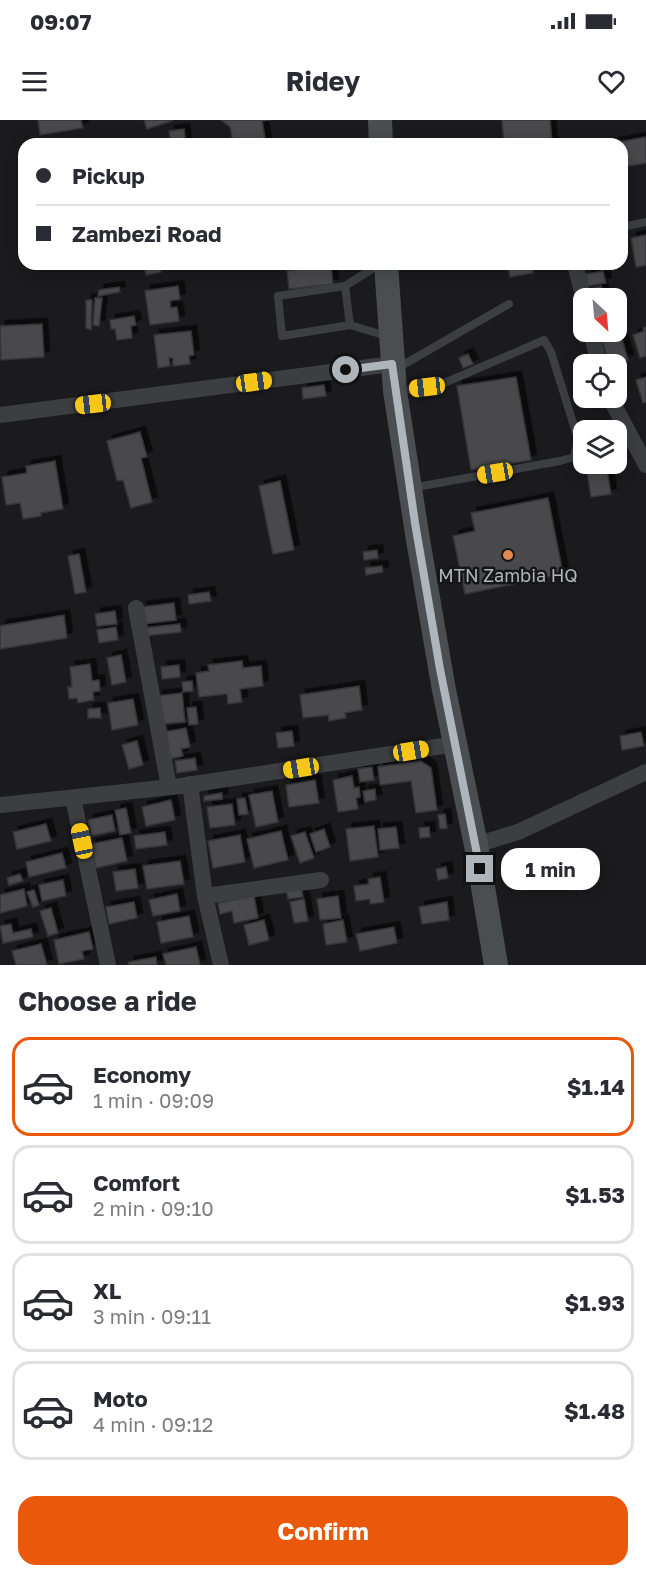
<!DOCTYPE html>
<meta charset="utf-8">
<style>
body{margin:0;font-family:"Golos Text",sans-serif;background:#f7f7f7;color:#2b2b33;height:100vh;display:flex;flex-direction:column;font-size:22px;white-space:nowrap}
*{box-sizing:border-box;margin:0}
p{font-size:20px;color:#7c7c81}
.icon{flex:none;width:33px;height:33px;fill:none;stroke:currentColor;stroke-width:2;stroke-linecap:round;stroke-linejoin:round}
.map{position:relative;height:845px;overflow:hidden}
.panel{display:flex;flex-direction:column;background:#fff;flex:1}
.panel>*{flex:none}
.top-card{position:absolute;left:18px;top:18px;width:610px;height:132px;border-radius:18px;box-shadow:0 3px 15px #0003;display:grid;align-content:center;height:132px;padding:0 18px;background:#fff}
.needle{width:39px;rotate:154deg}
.fabs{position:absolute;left:573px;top:168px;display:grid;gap:12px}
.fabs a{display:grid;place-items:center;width:54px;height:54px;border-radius:12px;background:#fff;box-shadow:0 3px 15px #0003;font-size:30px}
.end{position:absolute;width:27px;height:27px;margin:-14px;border:8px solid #aeb5bb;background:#111;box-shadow:0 0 0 3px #111}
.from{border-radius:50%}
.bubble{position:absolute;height:42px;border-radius:18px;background:#fff;box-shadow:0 3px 15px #0003;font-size:20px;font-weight:700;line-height:42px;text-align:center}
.car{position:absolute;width:18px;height:36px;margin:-18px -9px;border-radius:8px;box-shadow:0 0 4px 2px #0007;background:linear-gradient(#f5c518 24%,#345 0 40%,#f5c518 0 76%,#345 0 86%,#f5c518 0)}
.top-card b{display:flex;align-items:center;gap:21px;height:57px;font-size:22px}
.top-card b+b{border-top:2px solid #e1e1e2}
.top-card i{width:15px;height:15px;background:#2b2b33}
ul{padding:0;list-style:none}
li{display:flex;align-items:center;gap:18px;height:99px;margin:0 12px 9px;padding:0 6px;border:3px solid #e1e1e2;border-radius:18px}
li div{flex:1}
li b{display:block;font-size:22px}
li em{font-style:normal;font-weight:700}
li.selected{border-color:#ea580c}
li>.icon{width:54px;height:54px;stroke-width:1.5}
h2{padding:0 18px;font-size:27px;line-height:72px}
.button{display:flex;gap:12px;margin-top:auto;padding:12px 18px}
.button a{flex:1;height:69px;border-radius:18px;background:#ea580c;color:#fff;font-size:24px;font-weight:700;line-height:69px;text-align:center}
.status{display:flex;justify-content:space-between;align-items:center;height:42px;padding:0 30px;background:#fff;direction:ltr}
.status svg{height:16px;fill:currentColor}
header{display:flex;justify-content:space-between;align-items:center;height:78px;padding:0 18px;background:#fff;font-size:27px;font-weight:700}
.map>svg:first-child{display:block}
.building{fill:#48494c;stroke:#353638;stroke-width:1.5;filter:url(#shadow)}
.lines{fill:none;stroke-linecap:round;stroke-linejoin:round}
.lane{stroke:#3c3e41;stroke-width:8}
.street{stroke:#3c3e41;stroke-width:16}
.secondary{stroke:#4a4e51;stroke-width:24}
.route{stroke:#aeb5bb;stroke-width:8}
.poi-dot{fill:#e2894d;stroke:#161618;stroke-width:2}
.labels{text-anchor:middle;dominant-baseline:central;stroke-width:5;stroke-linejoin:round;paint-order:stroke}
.poi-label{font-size:18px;fill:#aeb5bb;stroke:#161618}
</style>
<div class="status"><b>09:07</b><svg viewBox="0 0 49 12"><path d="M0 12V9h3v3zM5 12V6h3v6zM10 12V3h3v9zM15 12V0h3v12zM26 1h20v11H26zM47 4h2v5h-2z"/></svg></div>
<header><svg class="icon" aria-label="menu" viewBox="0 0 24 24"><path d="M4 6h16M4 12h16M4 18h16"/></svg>Ridey<svg class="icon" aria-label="heart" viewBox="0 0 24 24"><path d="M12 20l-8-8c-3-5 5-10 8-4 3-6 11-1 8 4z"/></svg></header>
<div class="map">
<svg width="646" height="845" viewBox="0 0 646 845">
<defs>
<filter id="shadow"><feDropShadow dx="5.5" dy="-5.5" stdDeviation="0" flood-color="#0009"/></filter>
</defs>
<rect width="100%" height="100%" fill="#1b1b1d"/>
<g class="building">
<polygon points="38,0 81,0 83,8 40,15"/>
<polygon points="144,0 172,0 172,1 147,9"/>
<polygon points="221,0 271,0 262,1 266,24 245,24 245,20 233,22 230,7"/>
<polygon points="502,0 550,0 552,24 504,24"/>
<polygon points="184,9 186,24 171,24 169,11"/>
<polygon points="646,17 646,43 622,47 622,24 609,24"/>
<polygon points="646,115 646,145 636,147 631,118"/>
<polygon points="144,144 159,144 161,152 146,155"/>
<polygon points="507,144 532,144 533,153 510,157"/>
<polygon points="331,146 333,164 289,169 287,151"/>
<polygon points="603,151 606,163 588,166 586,154"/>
<polygon points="178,166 180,179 170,181 171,188 177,187 179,201 150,205 145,171"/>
<polygon points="601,166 604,176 590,178 588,169"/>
<polygon points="119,167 120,172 98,176 99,170"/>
<polygon points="95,178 102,178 99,206 93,205"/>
<polygon points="86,180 92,180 91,210 86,208"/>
<polygon points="134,196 136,205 131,206 132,218 117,220 115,209 111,209 110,200"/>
<polygon points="42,204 44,237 1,240 0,206"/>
<polygon points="646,207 646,236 640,238 633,215 644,211 643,208"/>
<polygon points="191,211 194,235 189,236 190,244 173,246 173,238 169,238 170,246 158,248 154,215"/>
<polygon points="612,214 613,219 621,216 628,240 609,244 601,217"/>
<polygon points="468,234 473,244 463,248 459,238"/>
<polygon points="516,257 531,340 471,350 457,266"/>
<polygon points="646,257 646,282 643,283 636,260"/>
<polygon points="324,265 326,276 303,279 302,268"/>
<polygon points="140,312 147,337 141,338 152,382 131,388 123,360 117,361 107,321"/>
<polygon points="55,341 63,389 41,393 41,396 23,399 20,383 6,385 2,357 27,353 26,346"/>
<polygon points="606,344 611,374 591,377 586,346"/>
<polygon points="280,361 294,430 273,434 259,366"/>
<polygon points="548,378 563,454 465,474 453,416 475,411 471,393"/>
<polygon points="377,430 378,438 364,440 363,432"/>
<polygon points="79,434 86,472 75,474 68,436"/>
<polygon points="382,446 383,452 366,455 365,448"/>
<polygon points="209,472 211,481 189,484 188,475"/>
<polygon points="174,483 176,500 143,504 141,487"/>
<polygon points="115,491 117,504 97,506 95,494"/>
<polygon points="64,495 67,518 0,529 0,506"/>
<polygon points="180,504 181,512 144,516 143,508"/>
<polygon points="116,507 118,520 99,523 97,510"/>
<polygon points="121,535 126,562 112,565 107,538"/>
<polygon points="242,541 243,548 261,546 263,566 240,569 242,582 228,584 227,574 199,577 196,553 209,551 208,545"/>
<polygon points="90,544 92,561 99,560 100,571 93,572 94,580 78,583 77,578 69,579 68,567 72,567 70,547"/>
<polygon points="179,545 180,557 162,559 161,547"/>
<polygon points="192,561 193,571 183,572 182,562"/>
<polygon points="359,566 362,590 345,593 346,598 329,601 328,595 303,598 300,575"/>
<polygon points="182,573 185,602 159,604 157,576"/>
<polygon points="133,579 138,605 112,610 108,583"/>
<polygon points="196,587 198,604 189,605 187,588"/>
<polygon points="100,588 101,598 88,598 88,589"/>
<polygon points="186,608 190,627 181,629 183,636 168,639 163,612"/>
<polygon points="292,611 294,626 278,628 276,613"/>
<polygon points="641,612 644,626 622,630 620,616"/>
<polygon points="137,621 143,645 129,649 122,625"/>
<polygon points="195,638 197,650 177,653 175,641"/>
<polygon points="421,641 431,648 437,690 416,693 411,661 380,665 378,647"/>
<polygon points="372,647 374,660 360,662 358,649"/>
<polygon points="352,656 354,668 359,667 360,677 356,678 358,689 338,692 333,660"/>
<polygon points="315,660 319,683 289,687 286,665"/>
<polygon points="375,669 376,680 365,682 363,671"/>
<polygon points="272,671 278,702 256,707 249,675"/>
<polygon points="222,673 222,679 204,681 204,676"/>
<polygon points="245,678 248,694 239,695 237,679"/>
<polygon points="171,680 175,700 146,706 142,687"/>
<polygon points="232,684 235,705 210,708 207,687"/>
<polygon points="126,688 131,713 120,715 115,690"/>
<polygon points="445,694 447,708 440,709 438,695"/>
<polygon points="112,695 115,711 91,716 88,700"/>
<polygon points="46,704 51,721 17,729 13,712"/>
<polygon points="374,706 378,737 350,741 346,709"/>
<polygon points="396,707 399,728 380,730 378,709"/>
<polygon points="429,707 430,717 420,718 419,708"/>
<polygon points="324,709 330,727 316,732 310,714"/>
<polygon points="281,711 288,740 254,748 247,719"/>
<polygon points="165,712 167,725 136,729 134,716"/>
<polygon points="305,712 314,738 300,743 291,716"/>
<polygon points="240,715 245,742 213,748 208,721"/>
<polygon points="122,718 127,741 96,748 91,724"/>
<polygon points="62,733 66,748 29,757 26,742"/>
<polygon points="180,741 184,764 147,769 143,746"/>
<polygon points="446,747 448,758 438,760 436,749"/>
<polygon points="135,749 138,768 116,771 113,752"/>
<polygon points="20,754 23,761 9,765 7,758"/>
<polygon points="380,757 384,782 370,784 370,779 356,781 354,766 369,764 368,759"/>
<polygon points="63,760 66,776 42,781 39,765"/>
<polygon points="301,767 303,777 288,779 286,769"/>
<polygon points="24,769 27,786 0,793 0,775"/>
<polygon points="34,770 39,785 33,787 27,772"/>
<polygon points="177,774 180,791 153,796 149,780"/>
<polygon points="254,776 258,798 234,803 232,791 220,794 218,783"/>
<polygon points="338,776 341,798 320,800 317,779"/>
<polygon points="304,779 308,801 294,803 290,782"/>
<polygon points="134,782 137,798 109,804 106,787"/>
<polygon points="447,782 449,800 422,804 419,787"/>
<polygon points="51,788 58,813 48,816 40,791"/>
<polygon points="189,796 193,817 161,823 157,802"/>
<polygon points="264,800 269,820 249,825 244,805"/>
<polygon points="343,800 347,822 326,825 323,804"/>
<polygon points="11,804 13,813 31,809 33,817 3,823 0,806"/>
<polygon points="394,807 397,823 360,831 356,814"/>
<polygon points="89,812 93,829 82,831 84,839 59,844 54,820"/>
<polygon points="41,824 47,845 16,845 12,831"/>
<polygon points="196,827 200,845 166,845 163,834"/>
<polygon points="156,837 157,845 129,845 128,842"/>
</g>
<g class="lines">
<g class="lane">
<polyline points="622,107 646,102"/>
<polyline points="380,144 345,166 278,176 282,216 350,205 390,217"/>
<polyline points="345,166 350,205"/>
<polyline points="396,249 509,184"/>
<polyline points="398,271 435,267 544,220 551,232 578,319 574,337 560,341 411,368"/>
</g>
<g class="street">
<polyline points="575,144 584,179"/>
<polyline points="591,212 599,244"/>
<polyline points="610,278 646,345"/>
<polyline points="0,295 392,244"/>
<polyline points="136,488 169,667"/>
<polyline points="190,664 205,776 221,845"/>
<polyline points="73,678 108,845"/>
<polyline points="0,685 181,666 456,624"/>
<polyline points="476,725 518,712 646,652"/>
<polyline points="205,776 321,760"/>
</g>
<g class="secondary">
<polyline points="380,0 381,24"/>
<polyline points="386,144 395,271 418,420 444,570 476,725 496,845"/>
</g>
</g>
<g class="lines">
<polyline class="route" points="346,250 392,244 415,403 440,549 480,749"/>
</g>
<circle class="poi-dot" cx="508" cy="435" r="6"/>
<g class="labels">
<g class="poi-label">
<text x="508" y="455">MTN Zambia HQ</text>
</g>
</g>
</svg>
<div class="fabs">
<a><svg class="needle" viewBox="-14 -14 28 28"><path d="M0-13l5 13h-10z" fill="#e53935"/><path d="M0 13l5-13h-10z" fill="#7c7c81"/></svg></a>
<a><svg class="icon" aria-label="locate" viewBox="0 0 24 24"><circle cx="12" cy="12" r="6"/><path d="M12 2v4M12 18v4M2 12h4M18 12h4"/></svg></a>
<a><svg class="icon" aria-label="layers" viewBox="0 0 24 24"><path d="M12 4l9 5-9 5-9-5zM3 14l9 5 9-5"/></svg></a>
</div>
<i class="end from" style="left:346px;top:250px"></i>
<i class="end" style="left:480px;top:749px"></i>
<div class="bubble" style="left:501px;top:728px;width:99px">1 min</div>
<i class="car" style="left:254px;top:262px;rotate:82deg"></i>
<i class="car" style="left:427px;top:267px;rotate:263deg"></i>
<i class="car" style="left:93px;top:284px;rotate:263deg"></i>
<i class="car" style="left:495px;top:353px;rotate:260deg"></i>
<i class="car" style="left:411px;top:631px;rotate:81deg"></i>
<i class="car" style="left:301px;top:648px;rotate:261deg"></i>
<i class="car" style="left:82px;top:721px;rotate:348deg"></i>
<div class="top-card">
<b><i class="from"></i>Pickup</b>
<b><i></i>Zambezi Road</b>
</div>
</div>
<section class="panel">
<h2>Choose a ride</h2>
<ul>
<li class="selected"><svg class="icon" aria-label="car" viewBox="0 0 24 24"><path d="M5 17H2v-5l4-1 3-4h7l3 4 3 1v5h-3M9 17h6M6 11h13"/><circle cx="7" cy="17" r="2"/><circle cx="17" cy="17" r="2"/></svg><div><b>Economy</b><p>1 min · 09:09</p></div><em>$1.14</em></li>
<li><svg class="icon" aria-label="car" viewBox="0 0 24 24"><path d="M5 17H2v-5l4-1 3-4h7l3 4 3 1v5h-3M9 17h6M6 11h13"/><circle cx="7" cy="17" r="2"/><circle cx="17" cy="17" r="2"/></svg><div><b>Comfort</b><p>2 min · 09:10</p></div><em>$1.53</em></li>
<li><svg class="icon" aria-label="car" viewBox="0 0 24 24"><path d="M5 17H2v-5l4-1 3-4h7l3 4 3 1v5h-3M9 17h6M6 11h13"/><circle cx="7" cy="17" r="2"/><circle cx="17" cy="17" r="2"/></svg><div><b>XL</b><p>3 min · 09:11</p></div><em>$1.93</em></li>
<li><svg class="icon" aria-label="car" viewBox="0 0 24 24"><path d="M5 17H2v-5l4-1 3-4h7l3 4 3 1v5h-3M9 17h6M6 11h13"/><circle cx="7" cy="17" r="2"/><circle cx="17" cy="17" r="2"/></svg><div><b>Moto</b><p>4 min · 09:12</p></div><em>$1.48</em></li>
</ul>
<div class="button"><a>Confirm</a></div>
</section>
